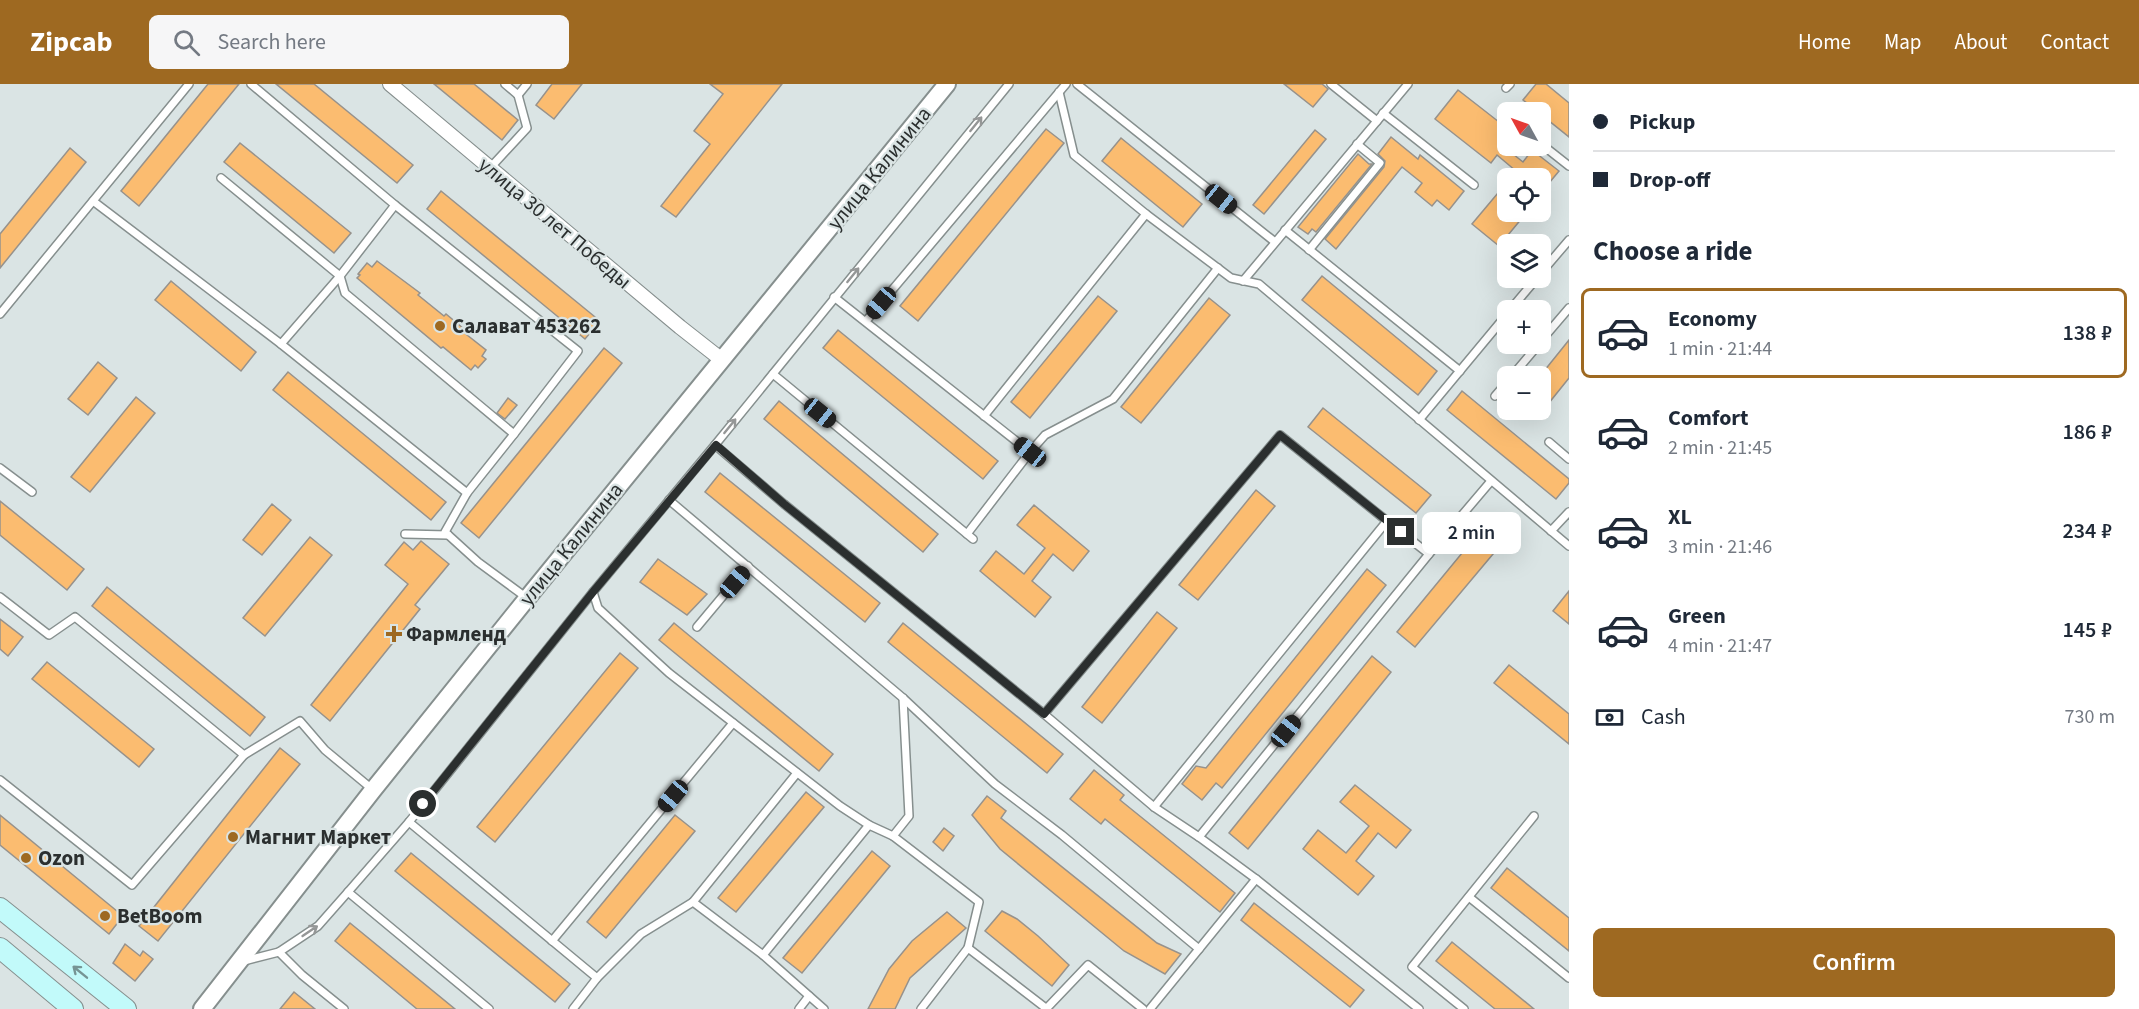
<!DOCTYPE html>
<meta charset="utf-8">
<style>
body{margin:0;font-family:"Source Sans 3",sans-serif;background:#f6f6f7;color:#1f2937;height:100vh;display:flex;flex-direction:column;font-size:22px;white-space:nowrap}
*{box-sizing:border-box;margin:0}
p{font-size:20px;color:#747a83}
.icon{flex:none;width:33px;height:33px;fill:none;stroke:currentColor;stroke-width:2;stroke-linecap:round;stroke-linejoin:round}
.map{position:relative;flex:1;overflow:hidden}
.side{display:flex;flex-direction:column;background:#fff;width:570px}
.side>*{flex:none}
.hud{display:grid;align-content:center;height:132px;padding:0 24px;background:#fff}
.needle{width:39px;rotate:310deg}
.buttons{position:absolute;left:1497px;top:18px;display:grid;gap:12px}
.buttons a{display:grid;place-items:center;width:54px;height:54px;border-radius:9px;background:#fff;box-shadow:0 6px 24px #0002;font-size:30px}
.end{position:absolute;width:27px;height:27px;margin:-14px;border:8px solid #2b2f2f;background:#fff;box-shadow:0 0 0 3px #fff}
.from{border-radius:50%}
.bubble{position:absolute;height:42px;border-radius:9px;background:#fff;box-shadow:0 6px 24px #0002;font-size:20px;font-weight:600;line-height:42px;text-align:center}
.car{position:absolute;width:18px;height:36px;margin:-18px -9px;border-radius:8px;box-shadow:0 0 4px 2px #0007;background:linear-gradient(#222 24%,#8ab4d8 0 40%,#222 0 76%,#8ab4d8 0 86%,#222 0)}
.hud b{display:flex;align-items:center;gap:21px;height:57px;font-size:22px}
.hud b+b{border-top:2px solid #e0e1e3}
.hud i{width:15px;height:15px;background:#1f2937}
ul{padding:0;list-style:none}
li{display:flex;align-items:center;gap:18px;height:90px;margin:0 12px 9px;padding:0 12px;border:3px solid transparent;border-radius:9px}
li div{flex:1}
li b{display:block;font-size:22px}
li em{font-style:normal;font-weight:600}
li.on{border-color:#9e6921}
li>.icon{width:54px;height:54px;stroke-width:1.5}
h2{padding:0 24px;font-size:27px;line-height:72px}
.pay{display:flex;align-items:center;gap:15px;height:66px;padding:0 24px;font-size:22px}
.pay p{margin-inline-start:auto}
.button{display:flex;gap:12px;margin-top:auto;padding:12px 24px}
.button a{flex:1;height:69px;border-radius:9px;background:#9e6921;color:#fff;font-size:24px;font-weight:600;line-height:69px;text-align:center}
header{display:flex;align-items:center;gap:36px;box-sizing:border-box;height:84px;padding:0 30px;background:#9e6921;color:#fff}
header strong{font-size:28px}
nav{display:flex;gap:33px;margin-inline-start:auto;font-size:21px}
.search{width:420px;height:54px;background:#f6f6f7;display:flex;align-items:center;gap:15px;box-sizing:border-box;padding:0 21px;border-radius:9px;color:#747a83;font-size:22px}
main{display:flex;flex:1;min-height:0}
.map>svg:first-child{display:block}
.building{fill:#fbbc70;stroke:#97928c;stroke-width:1.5}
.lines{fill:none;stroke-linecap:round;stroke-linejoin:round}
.service-casing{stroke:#868f8e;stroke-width:10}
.minor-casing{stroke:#868f8e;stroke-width:16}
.tertiary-casing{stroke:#868f8e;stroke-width:20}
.secondary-casing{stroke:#868f8e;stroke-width:22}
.service{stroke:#fff;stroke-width:7}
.minor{stroke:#fff;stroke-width:14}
.tertiary{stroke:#fff;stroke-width:16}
.secondary{stroke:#c2fafa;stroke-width:20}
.oneway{stroke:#959797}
.oneway2{stroke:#769494}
.route{stroke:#2b2f2f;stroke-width:8}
.poi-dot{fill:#9e6921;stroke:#dae4e4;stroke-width:2}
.labels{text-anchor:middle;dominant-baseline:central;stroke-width:4.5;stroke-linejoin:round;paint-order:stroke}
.street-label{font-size:21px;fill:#2b2f2f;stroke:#dae4e4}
.poi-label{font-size:21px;font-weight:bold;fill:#2b2f2f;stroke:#dae4e4;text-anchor:start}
</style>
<header>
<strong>Zipcab</strong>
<div class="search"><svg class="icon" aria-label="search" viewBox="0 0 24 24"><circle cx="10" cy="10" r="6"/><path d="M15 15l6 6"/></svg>Search here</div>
<nav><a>Home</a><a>Map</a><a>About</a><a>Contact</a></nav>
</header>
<main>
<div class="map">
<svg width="1569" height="925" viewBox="0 0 1569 925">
<rect width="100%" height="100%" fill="#dae4e4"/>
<g class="building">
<polygon points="208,0 239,0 139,122 121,107"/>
<polygon points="276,0 314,0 413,81 397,99"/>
<polygon points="434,0 474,0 518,36 502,56"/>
<polygon points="552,0 582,0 554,35 536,21"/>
<polygon points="710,0 782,0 676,133 661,122 710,60 694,47 723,10"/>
<polygon points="1284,0 1322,0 1328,5 1313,23"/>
<polygon points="1536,0 1546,0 1569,19 1569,53 1523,16"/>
<polygon points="1458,6 1508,45 1508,66 1523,78 1532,66 1559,87 1540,110 1540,94 1509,94 1516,87 1497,71 1491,79 1435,35"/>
<polygon points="1046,45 1064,59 918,237 900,222"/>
<polygon points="1315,46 1326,55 1264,130 1253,121"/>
<polygon points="1391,53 1418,75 1420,71 1464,107 1449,126 1437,116 1432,122 1415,108 1422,99 1402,83 1336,165 1325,155 1384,83 1385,77 1378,70"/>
<polygon points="1121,54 1202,120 1183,143 1102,77"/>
<polygon points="240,59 351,149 334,169 224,78"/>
<polygon points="70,64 86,78 0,184 0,150"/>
<polygon points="1358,70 1369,80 1372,80 1316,148 1312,145 1308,150 1298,143"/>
<polygon points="1508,97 1508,128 1527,128 1499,162 1472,140"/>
<polygon points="441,107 600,237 585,255 427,125"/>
<polygon points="377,177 420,209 418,211 444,232 446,230 464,245 462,247 486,266 482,272 486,275 478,284 475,281 471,286 443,263 441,264 357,194 360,191 358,190 367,179 372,183"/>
<polygon points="1322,192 1437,287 1418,311 1302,216"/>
<polygon points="171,197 256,268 241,287 155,216"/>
<polygon points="1098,212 1117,227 1030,334 1011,318"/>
<polygon points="1209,214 1230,231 1141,339 1121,323"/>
<polygon points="838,246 998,377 983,395 823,264"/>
<polygon points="1569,256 1569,294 1540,330 1540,292"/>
<polygon points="604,264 622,279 479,454 461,439"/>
<polygon points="98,278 117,294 88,331 68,315"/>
<polygon points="288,288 446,418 431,436 273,306"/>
<polygon points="1462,307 1569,395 1569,399 1556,415 1447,326"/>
<polygon points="136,313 155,329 90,408 71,393"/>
<polygon points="508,314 517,321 505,335 497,329"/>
<polygon points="779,317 938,450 923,468 764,335"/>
<polygon points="1323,324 1431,411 1416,429 1308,343"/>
<polygon points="720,389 880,519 865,538 705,408"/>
<polygon points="1256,406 1275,422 1198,516 1179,501"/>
<polygon points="0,417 84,485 67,506 0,451"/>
<polygon points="272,420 291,436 262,471 243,456"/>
<polygon points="1034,421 1089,467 1073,487 1053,470 1032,497 1051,513 1035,533 980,487 996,467 1024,490 1045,464 1017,441"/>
<polygon points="1495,429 1514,445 1415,563 1397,548"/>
<polygon points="310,453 332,471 265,552 243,534"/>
<polygon points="421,457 449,480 415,521 420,525 330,637 311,621 408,500 385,481 404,458 413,466"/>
<polygon points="658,475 707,510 687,531 640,498"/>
<polygon points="1367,485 1386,501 1222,704 1216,699 1202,716 1182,700 1196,682 1206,684"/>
<polygon points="107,503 265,633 250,652 92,522"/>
<polygon points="1569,507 1569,540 1553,527"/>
<polygon points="1157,528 1177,544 1102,639 1082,623"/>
<polygon points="0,535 23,553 8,572 0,565"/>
<polygon points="674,539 833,670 819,687 659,556"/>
<polygon points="903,539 1063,670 1047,689 888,558"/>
<polygon points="620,569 638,584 495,758 477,743"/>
<polygon points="1372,572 1391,588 1248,765 1229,749"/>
<polygon points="47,578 154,665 139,683 32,595"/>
<polygon points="1509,581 1569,630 1569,660 1494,599"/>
<polygon points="280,664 300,680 158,857 139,842"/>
<polygon points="1094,686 1124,711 1120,716 1235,809 1220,828 1105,735 1101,740 1070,715"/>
<polygon points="1355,701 1411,746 1396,764 1378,749 1356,777 1374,792 1358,811 1303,765 1318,746 1346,769 1369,742 1340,718"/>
<polygon points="806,708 824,723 736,828 718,814"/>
<polygon points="987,712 1006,727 1001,734 1157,859 1181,870 1165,890 1124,867 1000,765 972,731"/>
<polygon points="0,731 123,832 109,850 0,761"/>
<polygon points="675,731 695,747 606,854 587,838"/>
<polygon points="944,744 954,752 943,767 933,758"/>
<polygon points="872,767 890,782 802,889 783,874"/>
<polygon points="411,769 570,900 555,918 395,787"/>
<polygon points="1507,784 1569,834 1569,867 1491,804"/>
<polygon points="1254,819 1364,906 1350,923 1241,836"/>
<polygon points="1002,827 1017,835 1038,852 1069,881 1052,902 985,847"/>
<polygon points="947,828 966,844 910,894 895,925 868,925 889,885 912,857"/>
<polygon points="350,839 455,925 417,925 335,857"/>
<polygon points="1452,858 1534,925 1495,925 1436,877"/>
<polygon points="125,860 140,872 143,867 153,875 135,897 113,879"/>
<polygon points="294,908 315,925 280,925"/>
</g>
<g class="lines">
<g class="service-casing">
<g id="service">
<polyline points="251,0 395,121 578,267 514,350"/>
<polyline points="505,0 518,11 527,0"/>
<polyline points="1077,0 1275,158"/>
<polyline points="1331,0 1377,37"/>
<polyline points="1506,4 1510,0"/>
<polyline points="1059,8 1074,71 1146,130 1231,194 1259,200 1569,462"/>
<polyline points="1383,29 1474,101"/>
<polyline points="1545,63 1569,82"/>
<polyline points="490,84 527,44 518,11"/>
<polyline points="221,94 340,192 281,260"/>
<polyline points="93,117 281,260 467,409 445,448 478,478 527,514"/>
<polyline points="395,121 340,192 345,209 514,350 467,409"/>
<polyline points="1285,146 1460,287"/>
<polyline points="1309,166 1380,79 1357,60"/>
<polyline points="1540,190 1569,156"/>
<polyline points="1243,197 1408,0"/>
<polyline points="834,213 1030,368 967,450"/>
<polyline points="1510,226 1537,194"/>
<polyline points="0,230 189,0"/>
<polyline points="866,237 1066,0"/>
<polyline points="1540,258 1569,224"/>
<polyline points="773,290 973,455"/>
<polyline points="1512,292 1539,260"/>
<polyline points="1495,312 1508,297"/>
<polyline points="984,332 1146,130"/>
<polyline points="1419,336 1508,229"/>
<polyline points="1549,358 1569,375"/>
<polyline points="715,361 784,420 1044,630 1154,723 1199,753 1256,795 1419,925"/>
<polyline points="1030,368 1045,351 1113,315 1218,184"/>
<polyline points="0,384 32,408"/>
<polyline points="669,416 903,614 995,700 1062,751 1199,865 1256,795"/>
<polyline points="1387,437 1429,470"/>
<polyline points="1551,447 1569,428"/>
<polyline points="405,450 448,451"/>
<polyline points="593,508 598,524 669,589 840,722 869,741"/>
<polyline points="0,513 49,551 75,533 244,671 132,801 0,696"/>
<polyline points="697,543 748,482"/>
<polyline points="1044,630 1280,351 1387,437 1154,723"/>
<polyline points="244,671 300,637 325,666 372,705"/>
<polyline points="409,738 597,894 641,850 693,818 763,871 824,925"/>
<polyline points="893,752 909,732 903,614"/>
<polyline points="1199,753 1429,470 1491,397"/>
<polyline points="348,808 489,925"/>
<polyline points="1469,813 1569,894"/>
<polyline points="693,818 797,689"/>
<polyline points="552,857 733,639"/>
<polyline points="279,868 302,891 344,925"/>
<polyline points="763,871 869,741 893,752 979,818 968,864"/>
<polyline points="244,877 279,868 318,842 348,808 409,738 593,508 715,361 1009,0"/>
<polyline points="1047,924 1088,881 1143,925"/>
<polyline points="573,925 597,894"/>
<polyline points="799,925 809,912"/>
<polyline points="921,925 968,864 1047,925"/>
<polyline points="1150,925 1199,865"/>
<polyline points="1464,925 1412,883 1534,732"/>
</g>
</g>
<g class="minor-casing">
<polyline id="minor" points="390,0 680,243 722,276"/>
</g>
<g class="tertiary-casing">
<polyline id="tertiary" points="202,925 373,706 533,507 947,0"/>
</g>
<g class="secondary-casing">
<g id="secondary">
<polyline points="0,824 126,925"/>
<polyline points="0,864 73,925"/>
</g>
</g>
<use href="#service" class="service"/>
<use href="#minor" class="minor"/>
<use href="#tertiary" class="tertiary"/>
<use href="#secondary" class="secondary"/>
</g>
<defs><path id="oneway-shaft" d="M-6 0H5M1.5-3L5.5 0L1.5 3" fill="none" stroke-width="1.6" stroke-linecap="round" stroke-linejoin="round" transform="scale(1.5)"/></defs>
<g class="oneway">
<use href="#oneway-shaft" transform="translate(976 40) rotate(-51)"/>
<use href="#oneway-shaft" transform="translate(853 191) rotate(-51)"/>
<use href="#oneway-shaft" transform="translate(730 342) rotate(-51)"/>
<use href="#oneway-shaft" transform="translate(310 847) rotate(-34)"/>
</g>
<use class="oneway2" href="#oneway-shaft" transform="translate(80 888) rotate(-141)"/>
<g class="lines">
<polyline class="route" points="423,720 593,508 716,361 784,420 1044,630 1280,351 1401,448"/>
</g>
<g class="poi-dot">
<circle cx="440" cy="242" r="6"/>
<path d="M391 541h6v6h6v6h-6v6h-6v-6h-6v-6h6z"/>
<circle cx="233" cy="753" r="6"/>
<circle cx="26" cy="774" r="6"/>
<circle cx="105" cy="832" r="6"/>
</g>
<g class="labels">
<g class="street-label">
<text transform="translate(879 84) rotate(-51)">улица Калинина</text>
<text transform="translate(555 139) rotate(40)">улица 30 лет Победы</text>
<text transform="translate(571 460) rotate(-51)">улица Калинина</text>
</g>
<g class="poi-label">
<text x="452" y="242">Салават 453262</text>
<text x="406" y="550">Фармленд</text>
<text x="245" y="753">Магнит Маркет</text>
<text x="38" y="774">Ozon</text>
<text x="117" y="832">BetBoom</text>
</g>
</g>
</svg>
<div class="buttons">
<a><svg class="needle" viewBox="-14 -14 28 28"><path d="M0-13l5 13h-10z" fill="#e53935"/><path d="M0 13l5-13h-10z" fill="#747a83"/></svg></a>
<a><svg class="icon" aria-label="locate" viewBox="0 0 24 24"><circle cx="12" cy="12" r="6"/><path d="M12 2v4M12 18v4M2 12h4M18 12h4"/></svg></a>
<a><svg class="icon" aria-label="layers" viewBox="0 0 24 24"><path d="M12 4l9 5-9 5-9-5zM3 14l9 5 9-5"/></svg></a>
<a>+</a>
<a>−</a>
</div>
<i class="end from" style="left:423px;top:720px"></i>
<i class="end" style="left:1401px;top:448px"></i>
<div class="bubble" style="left:1422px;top:428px;width:99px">2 min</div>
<i class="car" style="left:1221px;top:115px;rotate:129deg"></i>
<i class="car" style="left:881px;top:219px;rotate:220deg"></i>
<i class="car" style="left:820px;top:329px;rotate:129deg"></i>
<i class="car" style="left:1030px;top:368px;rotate:308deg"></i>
<i class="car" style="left:735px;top:498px;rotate:40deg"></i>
<i class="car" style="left:1286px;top:647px;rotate:39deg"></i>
<i class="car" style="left:673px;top:712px;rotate:220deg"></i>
</div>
<section class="side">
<div class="hud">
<b><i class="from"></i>Pickup</b>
<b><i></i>Drop-off</b>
</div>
<h2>Choose a ride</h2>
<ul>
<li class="on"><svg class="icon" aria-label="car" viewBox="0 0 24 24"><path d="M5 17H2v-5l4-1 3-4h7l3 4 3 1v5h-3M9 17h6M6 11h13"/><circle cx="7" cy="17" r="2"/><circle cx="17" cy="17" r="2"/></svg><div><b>Economy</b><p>1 min · 21:44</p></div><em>138 ₽</em></li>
<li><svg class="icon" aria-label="car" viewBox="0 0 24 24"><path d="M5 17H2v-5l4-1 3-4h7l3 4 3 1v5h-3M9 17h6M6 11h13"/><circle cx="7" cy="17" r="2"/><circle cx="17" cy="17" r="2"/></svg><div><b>Comfort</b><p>2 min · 21:45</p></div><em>186 ₽</em></li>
<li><svg class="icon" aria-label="car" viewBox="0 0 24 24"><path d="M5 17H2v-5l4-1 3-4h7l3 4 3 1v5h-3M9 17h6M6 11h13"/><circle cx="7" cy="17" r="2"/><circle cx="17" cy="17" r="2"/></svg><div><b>XL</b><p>3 min · 21:46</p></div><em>234 ₽</em></li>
<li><svg class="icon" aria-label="car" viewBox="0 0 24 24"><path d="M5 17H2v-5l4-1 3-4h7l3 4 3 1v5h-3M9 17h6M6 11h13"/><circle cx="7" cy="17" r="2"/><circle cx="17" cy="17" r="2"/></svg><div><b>Green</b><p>4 min · 21:47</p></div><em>145 ₽</em></li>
</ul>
<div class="pay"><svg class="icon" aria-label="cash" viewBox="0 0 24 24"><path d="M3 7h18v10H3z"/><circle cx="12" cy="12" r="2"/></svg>Cash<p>730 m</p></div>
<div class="button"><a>Confirm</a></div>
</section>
</main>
